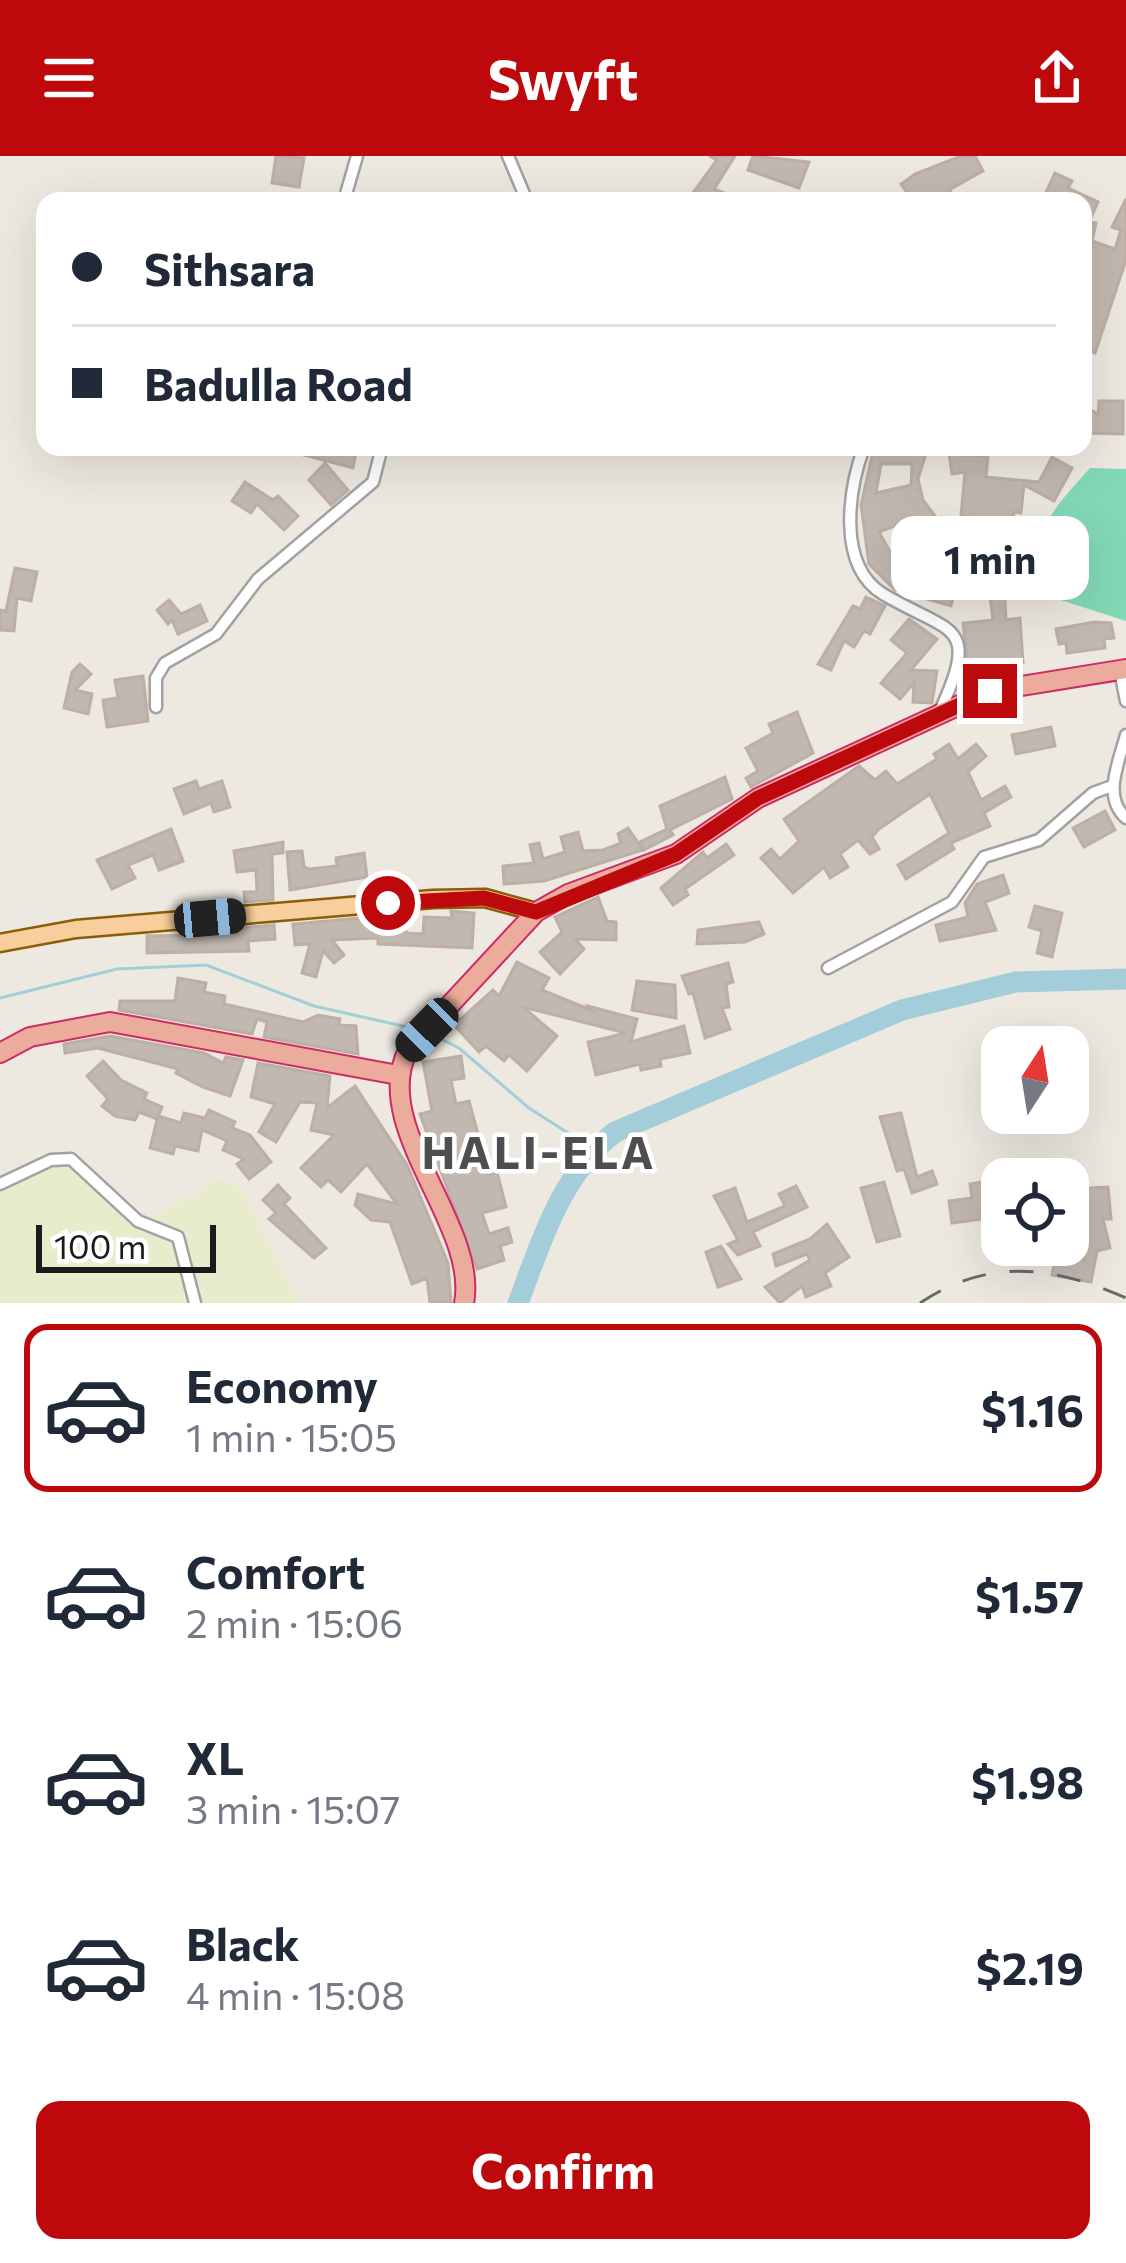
<!DOCTYPE html>
<meta charset="utf-8">
<style>
body{margin:0;font-family:Commissioner,sans-serif;background:#f2f2f3;color:#1f2937;height:100vh;display:flex;flex-direction:column;font-size:45px;white-space:nowrap}
*{box-sizing:border-box;margin:0}
p{font-size:39px;color:#747a83}
.icon{flex:none;width:66px;height:66px;fill:none;stroke:currentColor;stroke-width:2;stroke-linecap:round;stroke-linejoin:round}
.map{position:relative;height:1147px;overflow:hidden}
.drawer{display:flex;flex-direction:column;background:#fff;flex:1}
.drawer>*{flex:none}
.banner{position:absolute;left:36px;top:36px;width:1056px;height:264px;border-radius:24px;box-shadow:0 12px 48px #0002;display:grid;align-content:center;height:264px;padding:0 36px;background:#fff}
.needle{width:78px;rotate:12deg}
.fabs{position:absolute;left:981px;top:870px;display:grid;gap:24px}
.fabs a{display:grid;place-items:center;width:108px;height:108px;border-radius:24px;background:#fff;box-shadow:0 12px 48px #0002;font-size:60px}
.scale{position:absolute;left:36px;bottom:30px;width:180px;box-sizing:border-box;padding-left:12px;border:6px solid #1b1b1b;border-top:0;font-size:33px;line-height:42px;white-space:nowrap;color:#1b1b1b;-webkit-text-stroke:9px #fff;paint-order:stroke}
.end{position:absolute;width:54px;height:54px;margin:-27px;border:15px solid #be090c;background:#fff;box-shadow:0 0 0 6px #fff}
.from{border-radius:50%}
.bubble{position:absolute;height:84px;border-radius:24px;background:#fff;box-shadow:0 12px 48px #0002;font-size:39px;font-weight:700;line-height:84px;text-align:center}
.car{position:absolute;width:36px;height:72px;margin:-36px -18px;border-radius:15px;box-shadow:0 0 9px 3px #0007;background:linear-gradient(#222 24%,#8ab4d8 0 40%,#222 0 76%,#8ab4d8 0 86%,#222 0)}
.banner b{display:flex;align-items:center;gap:42px;height:114px;font-size:45px}
.banner b+b{border-top:3px solid #e0e1e3}
.banner i{width:30px;height:30px;background:#1f2937}
ul{padding:21px 0 0;list-style:none}
li{display:flex;align-items:center;gap:36px;height:168px;margin:0 24px 18px;padding:0 12px;border:6px solid transparent;border-radius:24px}
li div{flex:1}
li b{display:block;font-size:45px}
li em{font-style:normal;font-weight:700}
li.current{border-color:#be090c}
li>.icon{width:108px;height:108px;stroke-width:1.5}
.cta{display:flex;gap:24px;margin-top:auto;padding:24px 36px}
.cta a{flex:1;height:138px;border-radius:24px;background:#be090c;color:#fff;font-size:48px;font-weight:700;line-height:138px;text-align:center}
header{display:flex;justify-content:space-between;align-items:center;height:156px;padding:0 36px;background:#be090c;color:#fff;font-size:54px;font-weight:700}
.map>svg:first-child{display:block}
.farmland{fill:#e9ebcd}
.pitch{fill:#82d9b6}
.lines{fill:none;stroke-linecap:round;stroke-linejoin:round}
.stream{stroke:#a3ced9;stroke-width:3}
.river{stroke:#a3ced9;stroke-width:21}
.building{fill:#c1b8b1;stroke:#bdafa4;stroke-width:3;fill-rule:evenodd}
.minor-casing{stroke:#a2a2a2;stroke-width:15}
.primary-casing{stroke:#8c5d06;stroke-width:21}
.trunk-casing{stroke:#ce2b66;stroke-width:22}
.minor{stroke:#fff;stroke-width:10}
.primary{stroke:#f7ce9c;stroke-width:16}
.trunk{stroke:#ecac9c;stroke-width:18}
.rail{stroke:#696969;stroke-width:3;stroke-dasharray:24 24;stroke-linecap:butt}
.route{stroke:#be090c;stroke-width:15}
.labels{text-anchor:middle;dominant-baseline:central;stroke-width:9;stroke-linejoin:round;paint-order:stroke}
.district-label{font-size:45px;font-weight:bold;letter-spacing:3px;fill:#4e4e4e;stroke:#fff}
</style>
<header><svg class="icon" aria-label="menu" viewBox="0 0 24 24"><path d="M4 6h16M4 12h16M4 18h16"/></svg>Swyft<svg class="icon" aria-label="share" viewBox="0 0 24 24"><path d="M12 15V3M7 8l5-5 5 5M5 13v7h14v-7"/></svg></header>
<div class="map">
<svg width="1126" height="1147" viewBox="0 0 1126 1147">
<rect width="100%" height="100%" fill="#ede9e1"/>
<polygon class="farmland" points="71,1004 96,1019 142,1066 220,1023 234,1029 247,1040 300,1147 0,1147 0,1028 15,1028 48,1005"/>
<path class="pitch" d="M 1090,312 L 1126,313 L 1126,465 L 1045,439 C 1034,369 1046,362 1090,312 Z"/>
<g class="lines">
<g class="stream">
<polyline points="0,842 117,813 206,809 314,850 416,873"/>
<polyline points="431,878 459,892 529,952 593,993"/>
</g>
<path class="river" d="M 518,1147 C 542,1084 560,1020 615,976 L 902,854 L 1016,826 L 1126,823"/>
</g>
<g class="building">
<polygon points="276,0 304,2 299,31 272,27"/>
<polygon points="709,0 735,0 714,33 744,45 687,45 717,4"/>
<polygon points="753,0 809,6 799,32 748,14"/>
<polygon points="961,0 975,0 983,15 949,34 958,45 892,45 908,38 901,28 915,18"/>
<polygon points="1055,17 1072,25 1068,32 1098,46 1089,66 1096,67 1092,85 1115,93 1121,74 1112,71 1126,43 1126,104 1095,197 1083,193 1083,45 1042,45"/>
<polygon points="1099,245 1123,245 1123,278 1083,277 1083,250 1098,258"/>
<polygon points="308,291 357,291 353,312 304,299"/>
<path d="M 874,291 L 890,293 L 889,298 L 914,298 L 915,291 L 928,291 L 918,323 L 923,344 L 938,364 L 942,361 L 959,379 L 941,394 L 909,364 L 879,376 L 898,410 L 904,398 L 924,410 L 920,421 L 943,426 L 945,412 L 960,414 L 951,450 L 895,434 L 869,408 L 861,349 ZM 881,308 L 912,308 L 911,329 L 876,337 Z"/>
<polygon points="948,291 960,291 961,299 988,300 986,321 1039,326 1052,301 1072,312 1054,345 1024,329 1021,357 1014,356 1013,364 1002,364 1001,376 976,374 977,362 961,360 965,316 952,318"/>
<polygon points="325,307 348,334 331,349 309,324"/>
<polygon points="245,326 273,344 278,340 298,360 284,374 257,348 251,357 232,345"/>
<polygon points="973,394 988,397 986,423 1004,424 1006,464 1020,462 1023,507 993,510 994,519 969,521 963,467 993,464 990,440 971,439"/>
<polygon points="15,412 37,416 31,445 17,442 14,475 0,474 0,454 6,455"/>
<polygon points="866,441 885,450 870,478 864,475 854,491 844,485 831,514 818,508 853,450 860,453"/>
<polygon points="169,444 181,458 200,449 207,465 178,478 172,464 168,468 157,454"/>
<polygon points="909,463 937,483 911,514 937,515 932,547 913,546 914,527 900,543 881,527 907,497 891,484"/>
<polygon points="1094,466 1111,467 1114,482 1104,483 1105,492 1067,497 1066,487 1059,488 1056,473"/>
<polygon points="80,508 91,518 75,534 92,538 88,558 64,552 72,516"/>
<polygon points="143,520 148,565 107,571 103,544 118,542 115,524"/>
<polygon points="797,556 813,597 751,631 746,622 758,615 746,592 773,577 769,568"/>
<polygon points="1051,571 1055,590 1016,598 1012,579"/>
<polygon points="949,588 958,603 976,588 986,600 968,616 981,644 1005,630 1011,641 984,657 990,670 951,687 954,693 906,723 898,709 949,677 930,638 879,673 872,681 879,693 870,698 858,684 840,698 848,711 830,722 824,711 793,737 761,702 771,693 780,703 799,685 784,663 859,610 875,624 886,615 897,628 937,603 934,598"/>
<polygon points="725,621 732,643 670,674 673,679 644,694 640,686 667,673 660,650"/>
<polygon points="196,625 199,633 222,625 230,651 214,656 211,647 184,658 174,633"/>
<polygon points="1105,655 1115,674 1084,691 1073,672"/>
<polygon points="628,672 643,694 544,725 504,728 503,710 534,707 530,689 539,687 543,703 565,696 561,681 578,676 583,695 603,694 621,687 618,678"/>
<polygon points="171,673 183,705 159,714 153,699 128,709 135,722 112,733 97,704"/>
<polygon points="283,686 283,697 272,698 273,744 245,746 244,736 257,736 256,714 237,716 234,695"/>
<polygon points="726,688 734,699 685,733 688,739 673,749 661,732 703,696 707,702"/>
<polygon points="302,695 304,711 309,713 337,710 336,702 364,697 367,721 290,734 287,696"/>
<polygon points="1003,719 1009,737 985,746 996,774 940,785 936,769 968,761 965,747 977,728"/>
<polygon points="598,741 607,765 616,766 616,784 575,783 584,793 560,818 540,796 562,776 555,761"/>
<polygon points="1035,750 1062,757 1052,801 1037,797 1042,775 1029,771"/>
<polygon points="451,755 474,757 472,792 378,788 378,782 332,784 344,799 334,807 323,795 316,821 302,817 310,788 295,789 293,768 405,758 406,777 423,778 424,761 452,762"/>
<polygon points="759,766 764,778 745,786 697,788 698,774"/>
<polygon points="274,769 275,783 248,785 249,795 147,797 147,780 216,779 216,774"/>
<polygon points="517,806 549,822 542,834 591,854 588,850 637,863 631,886 684,870 690,897 660,903 661,910 641,914 640,908 596,919 588,886 626,877 523,851 557,880 527,915 509,899 504,905 486,890 479,896 454,869 493,834 499,840"/>
<polygon points="728,807 733,826 726,828 729,851 722,852 730,873 705,882 693,837 689,838 682,820"/>
<polygon points="178,822 206,827 204,836 225,840 224,848 303,866 318,859 340,863 339,869 356,870 358,898 264,881 267,866 257,863 252,878 119,854 120,845 175,845"/>
<polygon points="637,825 675,829 676,862 632,854"/>
<polygon points="110,880 204,897 223,907 226,901 243,904 230,940 203,931 176,917 178,913 98,892 65,897 64,888"/>
<polygon points="461,900 464,922 451,924 456,948 469,945 489,1018 497,1016 506,1051 482,1057 489,1078 508,1072 512,1086 500,1090 504,1104 477,1113 420,958 432,955 423,906"/>
<polygon points="103,905 121,924 147,937 144,943 162,951 157,963 139,956 135,964 115,960 102,950 108,943 87,920"/>
<polygon points="258,907 330,920 327,952 355,930 407,1009 448,1107 451,1147 430,1147 427,1122 412,1128 390,1066 371,1064 355,1049 358,1038 397,1048 367,1008 341,1036 328,1024 321,1031 301,1012 334,979 311,974 317,947 300,946 276,986 259,976 275,948 251,941"/>
<polygon points="209,954 235,966 232,972 250,979 271,1006 249,1023 237,1008 244,1003 223,994 227,985 202,974 198,995 175,990 173,998 150,992 158,960 181,967 184,957 205,962"/>
<polygon points="901,957 917,1021 932,1015 937,1028 912,1037 904,1013 897,1015 880,961"/>
<polygon points="989,1025 993,1051 980,1054 982,1063 952,1067 949,1045 972,1042 970,1028"/>
<polygon points="884,1026 900,1080 877,1086 861,1032"/>
<polygon points="278,1029 290,1042 284,1048 326,1092 314,1102 269,1063 276,1057 263,1044"/>
<polygon points="796,1030 807,1051 753,1076 760,1090 738,1099 728,1088 738,1084 714,1040 735,1032 747,1066 785,1050 779,1038"/>
<polygon points="1108,1031 1111,1063 1103,1063 1110,1092 1097,1095 1091,1126 1052,1119 1056,1098 1083,1103 1070,1065 1068,1033"/>
<polygon points="827,1068 849,1101 825,1117 831,1130 806,1141 802,1130 780,1147 765,1131 810,1104 807,1098 776,1110 773,1098 810,1083"/>
<polygon points="721,1090 741,1123 718,1131 706,1096"/>
</g>
<g class="lines">
<g class="minor-casing">
<g id="minor">
<polyline points="508,0 527,45"/>
<polyline points="344,45 357,0"/>
<path d="M 864,291 C 849,332 836,409 883,438 C 952,479 982,465 938,559"/>
<polyline points="1120,515 1126,545"/>
<polyline points="156,551 156,522 165,507 216,478 258,423 373,326 382,291"/>
<path d="M 1126,579 C 1119,606 1102,641 1126,662"/>
<polyline points="828,812 952,746 984,701 1039,684 1093,637 1112,630"/>
<polyline points="0,1028 51,1004 71,1003 138,1065 178,1081 195,1147"/>
</g>
</g>
<g class="primary-casing">
<polyline id="primary" points="0,787 76,773 433,743 485,742 536,756"/>
</g>
<g class="trunk-casing">
<g id="trunk">
<polyline points="0,897 30,881 110,866 398,919"/>
<path d="M 464,1147 C 479,1069 369,971 408,894 L 536,756 L 568,738 L 676,698 L 758,642 L 990,535 L 1126,513"/>
</g>
</g>
<use href="#minor" class="minor"/>
<use href="#primary" class="primary"/>
<use href="#trunk" class="trunk"/>
<path class="rail" d="M 920,1147 C 989,1101 1054,1110 1126,1142"/>
</g>
<g class="lines">
<polyline class="route" points="388,747 484,742 536,756 676,698 758,642 990,535"/>
</g>
<g class="labels">
<g class="district-label">
<text x="539" y="994">HALI-ELA</text>
</g>
</g>
</svg>
<div class="fabs">
<a><svg class="needle" viewBox="-14 -14 28 28"><path d="M0-13l5 13h-10z" fill="#e53935"/><path d="M0 13l5-13h-10z" fill="#747a83"/></svg></a>
<a><svg class="icon" aria-label="locate" viewBox="0 0 24 24"><circle cx="12" cy="12" r="6"/><path d="M12 2v4M12 18v4M2 12h4M18 12h4"/></svg></a>
</div>
<div class="scale">100 m</div>
<i class="end from" style="left:388px;top:747px"></i>
<i class="end" style="left:990px;top:535px"></i>
<div class="bubble" style="left:891px;top:360px;width:198px">1 min</div>
<i class="car" style="left:210px;top:762px;rotate:85deg"></i>
<i class="car" style="left:427px;top:874px;rotate:224deg"></i>
<div class="banner">
<b><i class="from"></i>Sithsara</b>
<b><i></i>Badulla Road</b>
</div>
</div>
<section class="drawer">
<ul>
<li class="current"><svg class="icon" aria-label="car" viewBox="0 0 24 24"><path d="M5 17H2v-5l4-1 3-4h7l3 4 3 1v5h-3M9 17h6M6 11h13"/><circle cx="7" cy="17" r="2"/><circle cx="17" cy="17" r="2"/></svg><div><b>Economy</b><p>1 min · 15:05</p></div><em>$1.16</em></li>
<li><svg class="icon" aria-label="car" viewBox="0 0 24 24"><path d="M5 17H2v-5l4-1 3-4h7l3 4 3 1v5h-3M9 17h6M6 11h13"/><circle cx="7" cy="17" r="2"/><circle cx="17" cy="17" r="2"/></svg><div><b>Comfort</b><p>2 min · 15:06</p></div><em>$1.57</em></li>
<li><svg class="icon" aria-label="car" viewBox="0 0 24 24"><path d="M5 17H2v-5l4-1 3-4h7l3 4 3 1v5h-3M9 17h6M6 11h13"/><circle cx="7" cy="17" r="2"/><circle cx="17" cy="17" r="2"/></svg><div><b>XL</b><p>3 min · 15:07</p></div><em>$1.98</em></li>
<li><svg class="icon" aria-label="car" viewBox="0 0 24 24"><path d="M5 17H2v-5l4-1 3-4h7l3 4 3 1v5h-3M9 17h6M6 11h13"/><circle cx="7" cy="17" r="2"/><circle cx="17" cy="17" r="2"/></svg><div><b>Black</b><p>4 min · 15:08</p></div><em>$2.19</em></li>
</ul>
<div class="cta"><a>Confirm</a></div>
</section>
